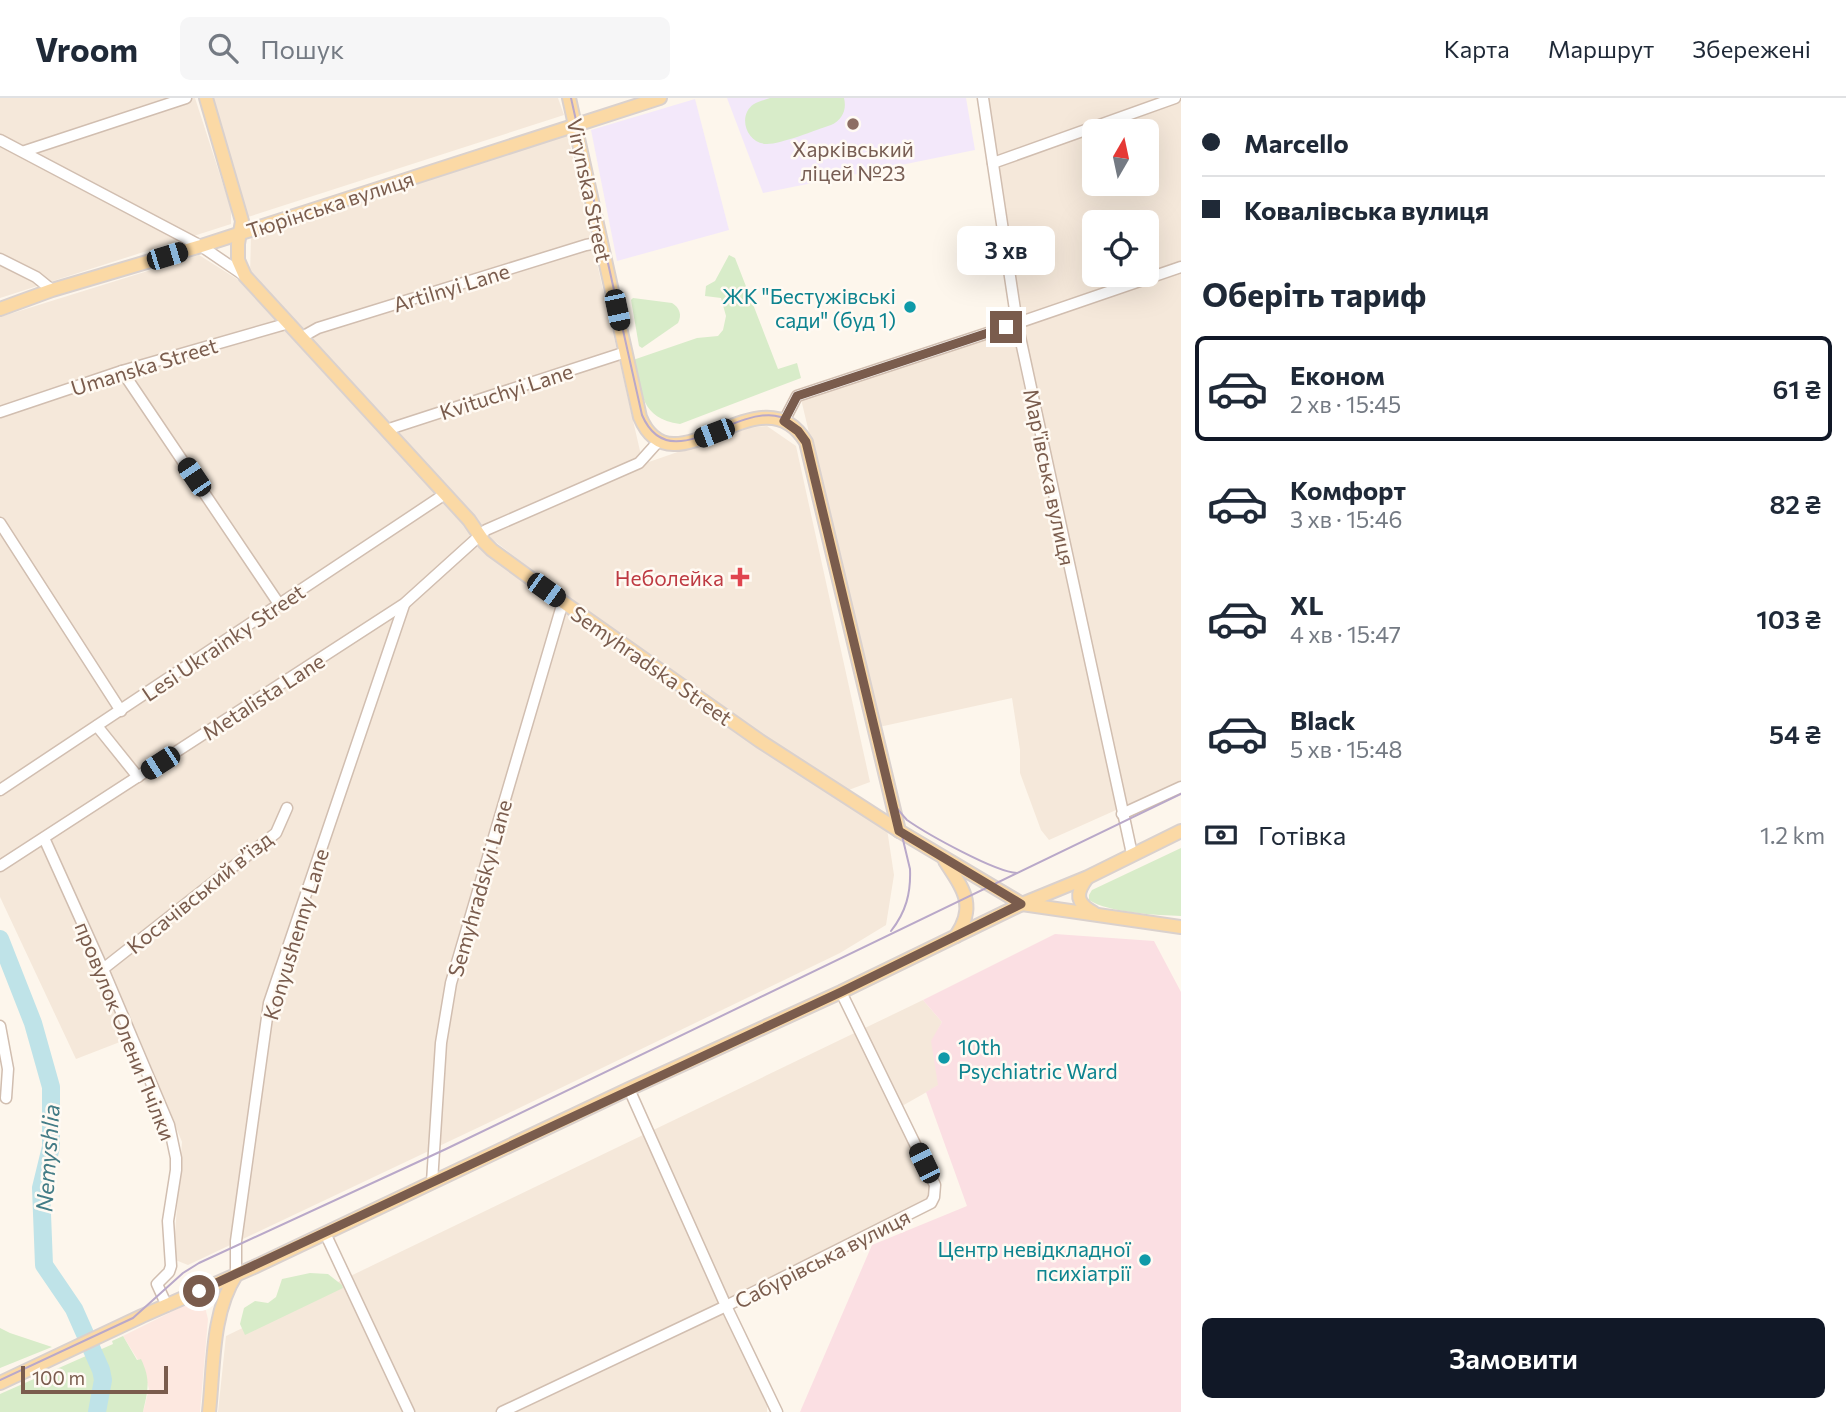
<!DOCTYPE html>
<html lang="uk">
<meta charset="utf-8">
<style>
body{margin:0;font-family:Commissioner,sans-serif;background:#f6f6f7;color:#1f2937;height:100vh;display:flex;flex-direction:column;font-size:26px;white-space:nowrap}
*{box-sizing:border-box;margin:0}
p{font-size:23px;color:#747a83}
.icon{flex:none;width:38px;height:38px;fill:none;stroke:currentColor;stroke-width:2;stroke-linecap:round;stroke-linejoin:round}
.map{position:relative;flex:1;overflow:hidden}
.details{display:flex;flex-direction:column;background:#fff;width:665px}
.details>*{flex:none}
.hud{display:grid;align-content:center;height:154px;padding:0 21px;background:#fff}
.needle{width:46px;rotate:9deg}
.tools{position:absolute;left:1082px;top:21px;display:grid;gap:14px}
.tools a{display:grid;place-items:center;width:77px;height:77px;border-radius:10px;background:#fff;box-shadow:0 7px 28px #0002;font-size:35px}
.scale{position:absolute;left:21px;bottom:18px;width:147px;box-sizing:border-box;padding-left:7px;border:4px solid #7a5c4d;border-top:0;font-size:19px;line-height:24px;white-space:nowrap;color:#7a5c4d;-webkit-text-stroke:5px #fffaf3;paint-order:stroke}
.end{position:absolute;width:32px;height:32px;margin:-16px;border:9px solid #7a5c4d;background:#fff;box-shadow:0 0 0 4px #fff}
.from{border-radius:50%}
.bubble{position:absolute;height:49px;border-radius:10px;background:#fff;box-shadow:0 7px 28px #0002;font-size:23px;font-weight:600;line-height:49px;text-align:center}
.car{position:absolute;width:21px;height:42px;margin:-21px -10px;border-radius:9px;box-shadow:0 0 5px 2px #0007;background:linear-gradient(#222 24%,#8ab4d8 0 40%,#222 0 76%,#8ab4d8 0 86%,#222 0)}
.hud b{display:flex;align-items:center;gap:24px;height:66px;font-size:26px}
.hud b+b{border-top:2px solid #e0e1e3}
.hud i{width:18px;height:18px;background:#1f2937}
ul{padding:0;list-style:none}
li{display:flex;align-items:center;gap:21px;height:105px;margin:0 14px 10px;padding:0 7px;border:4px solid transparent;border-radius:10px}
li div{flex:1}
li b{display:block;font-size:26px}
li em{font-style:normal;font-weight:600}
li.selected{border-color:#111827}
li>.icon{width:63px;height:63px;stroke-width:1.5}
h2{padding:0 21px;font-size:32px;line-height:84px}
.pay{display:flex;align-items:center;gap:18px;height:77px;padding:0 21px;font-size:26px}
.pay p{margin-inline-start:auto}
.cta{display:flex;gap:14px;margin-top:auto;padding:14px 21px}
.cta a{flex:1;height:80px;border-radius:10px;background:#111827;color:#fff;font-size:28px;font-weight:600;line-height:80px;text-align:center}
header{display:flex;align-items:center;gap:42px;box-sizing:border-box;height:98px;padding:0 35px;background:#fff;border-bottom:2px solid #e0e1e3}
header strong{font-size:33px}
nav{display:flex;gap:38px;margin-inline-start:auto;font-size:24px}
.search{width:490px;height:63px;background:#f6f6f7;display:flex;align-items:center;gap:18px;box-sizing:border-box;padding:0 24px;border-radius:10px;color:#747a83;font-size:26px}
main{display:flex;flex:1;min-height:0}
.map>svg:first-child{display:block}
.residential{fill:#f5e8da;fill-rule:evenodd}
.commercial{fill:#fde8e0}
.education{fill:#f3e8fa}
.medical{fill:#fbdfe3}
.green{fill:#d8ecc9}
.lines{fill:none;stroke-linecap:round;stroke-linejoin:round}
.river{stroke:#bfe3e8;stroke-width:18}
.minor-casing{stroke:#d1beb0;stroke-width:13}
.major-casing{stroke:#dad1cd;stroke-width:16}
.minor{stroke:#fff;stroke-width:10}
.major{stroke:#fbd9a5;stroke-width:12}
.tram{stroke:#b9a8c9;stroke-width:2}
.route{stroke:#7a5c4d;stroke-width:9}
.education-dot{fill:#8d6e63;stroke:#fffaf3;stroke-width:2.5}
.culture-dot{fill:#0f9aa8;stroke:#fffaf3;stroke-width:2.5}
.health-dot{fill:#e0444e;stroke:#fffaf3;stroke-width:2.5}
.labels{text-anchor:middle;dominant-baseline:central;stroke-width:5;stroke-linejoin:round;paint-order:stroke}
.education-label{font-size:21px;fill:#785e54;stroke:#fffaf3}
.street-label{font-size:21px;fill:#7a5c4d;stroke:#fffaf3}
.culture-label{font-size:21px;fill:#0d838f;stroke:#fffaf3;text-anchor:end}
.health-label{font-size:21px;fill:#be3a42;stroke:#fffaf3;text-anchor:end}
.water-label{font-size:23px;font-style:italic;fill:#437c86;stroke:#fffaf3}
</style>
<header>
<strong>Vroom</strong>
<div class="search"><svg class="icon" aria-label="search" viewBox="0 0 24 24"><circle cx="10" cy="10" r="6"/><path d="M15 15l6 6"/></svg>Пошук</div>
<nav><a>Карта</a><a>Маршрут</a><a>Збережені</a></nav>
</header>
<main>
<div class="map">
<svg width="1181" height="1314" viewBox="0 0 1181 1314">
<rect width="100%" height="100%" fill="#fdf6ec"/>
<g class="residential">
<polygon points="0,0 195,0 231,111 231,126 0,200"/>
<polygon points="210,0 558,0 564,17 248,119"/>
<path d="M 986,0 L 1181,0 L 1181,683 L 1049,742 L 1041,732 L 1020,675 L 1020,652 L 1012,600 L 879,629 L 801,301 L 1022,230 ZM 1094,33 L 1146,33 L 1146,86 L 1094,86 ZM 1094,124 L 1146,124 L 1146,177 L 1094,177 Z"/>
<polygon points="567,34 643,366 747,330 767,328 796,348 870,684 846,693 617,538 492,441 250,177 251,137"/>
<polygon points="199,157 237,181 486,451 887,731 894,777 886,827 840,855 513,1013 188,1167 173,1161 182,1044 138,937 76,961 0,799 0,219"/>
<polygon points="923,902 942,924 932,944 939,987 895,1012 930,1090 928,1100 720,1205 767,1308 767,1314 218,1314 226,1238"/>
</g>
<polygon class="commercial" points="194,1204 202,1206 205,1209 208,1221 200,1314 143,1314 149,1291 140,1261 138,1262 123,1238 189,1205"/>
<g class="education">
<polygon points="727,0 966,0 975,52 763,95"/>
<polygon points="695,1 729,132 617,163 591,32"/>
</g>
<polygon class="medical" points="1055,836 1154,843 1181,894 1181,1314 800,1314 872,1147 967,1108 926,994 938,987 931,943 942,924 923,902"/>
<g class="green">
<path d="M 770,0 L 844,0 C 847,12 842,22 831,27 C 816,32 781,46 767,46 C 746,46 737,17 754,6 C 759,3 765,2 770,0 Z"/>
<path d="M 729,157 L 735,160 L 778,271 L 797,265 L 801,280 L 680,326 C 640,320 643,296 633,262 L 697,240 L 718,238 L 723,232 L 726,218 L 721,200 L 705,198 L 706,188 L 715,183 Z"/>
<path d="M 633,200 L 672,205 C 680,210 682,217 678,225 L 642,250 L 639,248 L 631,202 Z"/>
<path d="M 1181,750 L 1181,818 C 1157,817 1109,815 1089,802 L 1089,797 L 1092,792 Z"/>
<polygon points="310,1175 328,1176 342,1187 343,1190 245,1237 240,1226 244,1210 255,1203 268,1205 276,1199 282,1181"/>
<polygon points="0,1230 10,1235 52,1249 0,1270"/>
<path d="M 123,1238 L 137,1262 L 141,1261 C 151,1282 148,1292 143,1314 L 0,1314 L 0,1296 L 113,1246 L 112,1243 Z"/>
</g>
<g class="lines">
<polyline class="river" points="0,841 33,925 51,989 51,1049 41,1090 44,1167 74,1211 101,1272 103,1282 97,1314"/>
<g class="minor-casing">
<g id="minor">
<polyline points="983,0 1017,225 1132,756"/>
<polyline points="0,42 201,148 245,178"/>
<polyline points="25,53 186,0"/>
<polyline points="993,65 1175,0"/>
<polyline points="0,161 36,179 52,192"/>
<polyline points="302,239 318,230 586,147 602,144"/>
<polyline points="122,273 279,506"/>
<polyline points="0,314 122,273 289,225"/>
<polyline points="784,323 797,298 1006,229 1181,169"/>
<polyline points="386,332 626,254"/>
<polyline points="0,425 121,613"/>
<polyline points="97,628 138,679"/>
<polyline points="0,692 445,396"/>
<polyline points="1122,716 1181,689"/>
<polyline points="44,740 103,871 169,1027 176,1060 176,1072 168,1123 171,1168 169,1174 157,1186 167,1208"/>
<polyline points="0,768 404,506 486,432 639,365 657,345 658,342"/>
<polyline points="103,871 276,735 287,710"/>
<polyline points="0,928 8,971 6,1000"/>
<polyline points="629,991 726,1208 777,1314"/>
<polyline points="432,1084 441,945 451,885 563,504"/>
<polyline points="325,1135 409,1314"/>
<polyline points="236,1176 236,1143 269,905 404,507"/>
<polyline points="502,1314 726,1208 931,1105 934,1099 935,1087 841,894"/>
</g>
</g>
<g class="major-casing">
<g id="major">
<polyline points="206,0 242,123 238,146 238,162 245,178 469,422 484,444 492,452 563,504 760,643 901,734 1022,806 1181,829"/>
<path d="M 569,0 L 640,319 C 673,399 761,269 806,344 L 899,733"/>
<polyline points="0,211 52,192 201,148 660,0"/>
<path d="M 945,763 C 963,791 977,807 956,838"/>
<path d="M 1087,780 C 1075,796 1076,805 1094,815"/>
<polyline points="0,1285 142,1218 254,1169 629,991 841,894 1022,806 1088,779 1181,733"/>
<path d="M 209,1314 C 214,1269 211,1216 236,1177"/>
</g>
</g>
<use href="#minor" class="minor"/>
<use href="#major" class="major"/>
<g class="tram">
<path d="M 571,0 L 642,317 C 676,396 766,264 808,344 L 910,771 C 911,795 906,814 891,833"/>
<path d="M 896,709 C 900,714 903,718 907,722 C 927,736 995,774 1017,775"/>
<polyline points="0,1282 133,1220 183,1175 199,1165 446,1051 1181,696"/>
</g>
</g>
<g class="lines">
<polyline class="route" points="199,1193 841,894 1021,806 899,733 806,344 798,333 784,323 797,298 1006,229"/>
</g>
<circle class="education-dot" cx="853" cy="26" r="7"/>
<g class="culture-dot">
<circle cx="910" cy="209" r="7"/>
<circle cx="944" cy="960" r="7"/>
<circle cx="1145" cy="1162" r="7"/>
</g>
<path class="health-dot" d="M736.5 468.5h7v7h7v7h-7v7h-7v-7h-7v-7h7z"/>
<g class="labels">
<g class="education-label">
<text x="853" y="50">Харківський<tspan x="853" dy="24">ліцей №23</tspan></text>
</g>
<g class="street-label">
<text transform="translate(590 92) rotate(78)">Virynska Street</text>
<text transform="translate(330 106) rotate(-18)">Тюрінська вулиця</text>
<text transform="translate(451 189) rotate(-17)">Artilnyi Lane</text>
<text transform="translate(144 268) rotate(-17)">Umanska Street</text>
<text transform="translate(506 293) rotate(-18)">Kvituchyi Lane</text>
<text transform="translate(1050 379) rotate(78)">Мар'ївська вулиця</text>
<text transform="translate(223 544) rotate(-34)">Lesi Ukrainky Street</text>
<text transform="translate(652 567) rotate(35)">Semyhradska Street</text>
<text transform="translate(263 598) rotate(-33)">Metalista Lane</text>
<text transform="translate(479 790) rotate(-74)">Semyhradskyi Lane</text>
<text transform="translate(199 794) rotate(-39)">Косачівський в’їзд</text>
<text transform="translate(295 836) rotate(-73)">Konyushenny Lane</text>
<text transform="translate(126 933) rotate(68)">провулок Олени Пчілки</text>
<text transform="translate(822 1160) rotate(-27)">Сабурівська вулиця</text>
</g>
<g class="culture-label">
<text x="896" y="197">ЖК "Бестужівські<tspan x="896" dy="24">сади" (буд 1)</tspan></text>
<text x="958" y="948" text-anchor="start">10th<tspan x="958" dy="24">Psychiatric Ward</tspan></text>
<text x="1131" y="1150">Центр невідкладної<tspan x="1131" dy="24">психіатрії</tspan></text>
</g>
<g class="health-label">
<text x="724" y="479">Неболейка</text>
</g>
<g class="water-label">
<text transform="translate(47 1060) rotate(-86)">Nemyshlia</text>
</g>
</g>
</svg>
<div class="tools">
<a><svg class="needle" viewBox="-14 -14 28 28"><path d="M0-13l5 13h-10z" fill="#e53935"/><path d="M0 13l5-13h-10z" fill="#747a83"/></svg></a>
<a><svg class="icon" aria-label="locate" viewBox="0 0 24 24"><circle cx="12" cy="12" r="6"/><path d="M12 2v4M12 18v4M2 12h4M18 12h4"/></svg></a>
</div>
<div class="scale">100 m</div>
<i class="end from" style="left:199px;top:1193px"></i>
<i class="end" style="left:1006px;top:229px"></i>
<div class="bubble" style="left:957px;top:128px;width:98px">3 хв</div>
<i class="car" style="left:167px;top:158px;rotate:73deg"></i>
<i class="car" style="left:617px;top:212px;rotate:168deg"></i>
<i class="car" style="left:714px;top:335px;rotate:249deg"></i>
<i class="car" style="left:194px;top:379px;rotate:326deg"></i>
<i class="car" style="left:546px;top:492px;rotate:126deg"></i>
<i class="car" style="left:160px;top:665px;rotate:237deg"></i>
<i class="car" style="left:924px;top:1065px;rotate:334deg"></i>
</div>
<section class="details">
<div class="hud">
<b><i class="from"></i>Marcello</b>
<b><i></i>Ковалівська вулиця</b>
</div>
<h2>Оберіть тариф</h2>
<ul>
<li class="selected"><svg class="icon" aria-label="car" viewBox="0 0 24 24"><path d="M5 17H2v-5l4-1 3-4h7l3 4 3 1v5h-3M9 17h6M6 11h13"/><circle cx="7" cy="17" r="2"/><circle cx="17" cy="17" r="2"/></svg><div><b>Економ</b><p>2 хв · 15:45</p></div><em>61 ₴</em></li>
<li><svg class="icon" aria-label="car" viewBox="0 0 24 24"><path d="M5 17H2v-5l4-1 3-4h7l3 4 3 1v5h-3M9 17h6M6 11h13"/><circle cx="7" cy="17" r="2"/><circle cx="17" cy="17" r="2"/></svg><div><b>Комфорт</b><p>3 хв · 15:46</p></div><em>82 ₴</em></li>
<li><svg class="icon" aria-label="car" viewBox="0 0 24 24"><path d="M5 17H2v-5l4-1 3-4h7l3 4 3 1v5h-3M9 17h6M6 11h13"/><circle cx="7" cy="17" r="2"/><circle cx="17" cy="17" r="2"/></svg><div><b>XL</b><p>4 хв · 15:47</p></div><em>103 ₴</em></li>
<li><svg class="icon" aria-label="car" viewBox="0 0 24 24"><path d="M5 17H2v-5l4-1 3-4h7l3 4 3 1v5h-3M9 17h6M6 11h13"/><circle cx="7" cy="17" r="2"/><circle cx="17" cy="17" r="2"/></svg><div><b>Black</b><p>5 хв · 15:48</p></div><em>54 ₴</em></li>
</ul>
<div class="pay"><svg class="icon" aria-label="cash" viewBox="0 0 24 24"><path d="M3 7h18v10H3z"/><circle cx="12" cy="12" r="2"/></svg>Готівка<p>1.2 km</p></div>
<div class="cta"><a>Замовити</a></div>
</section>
</main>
